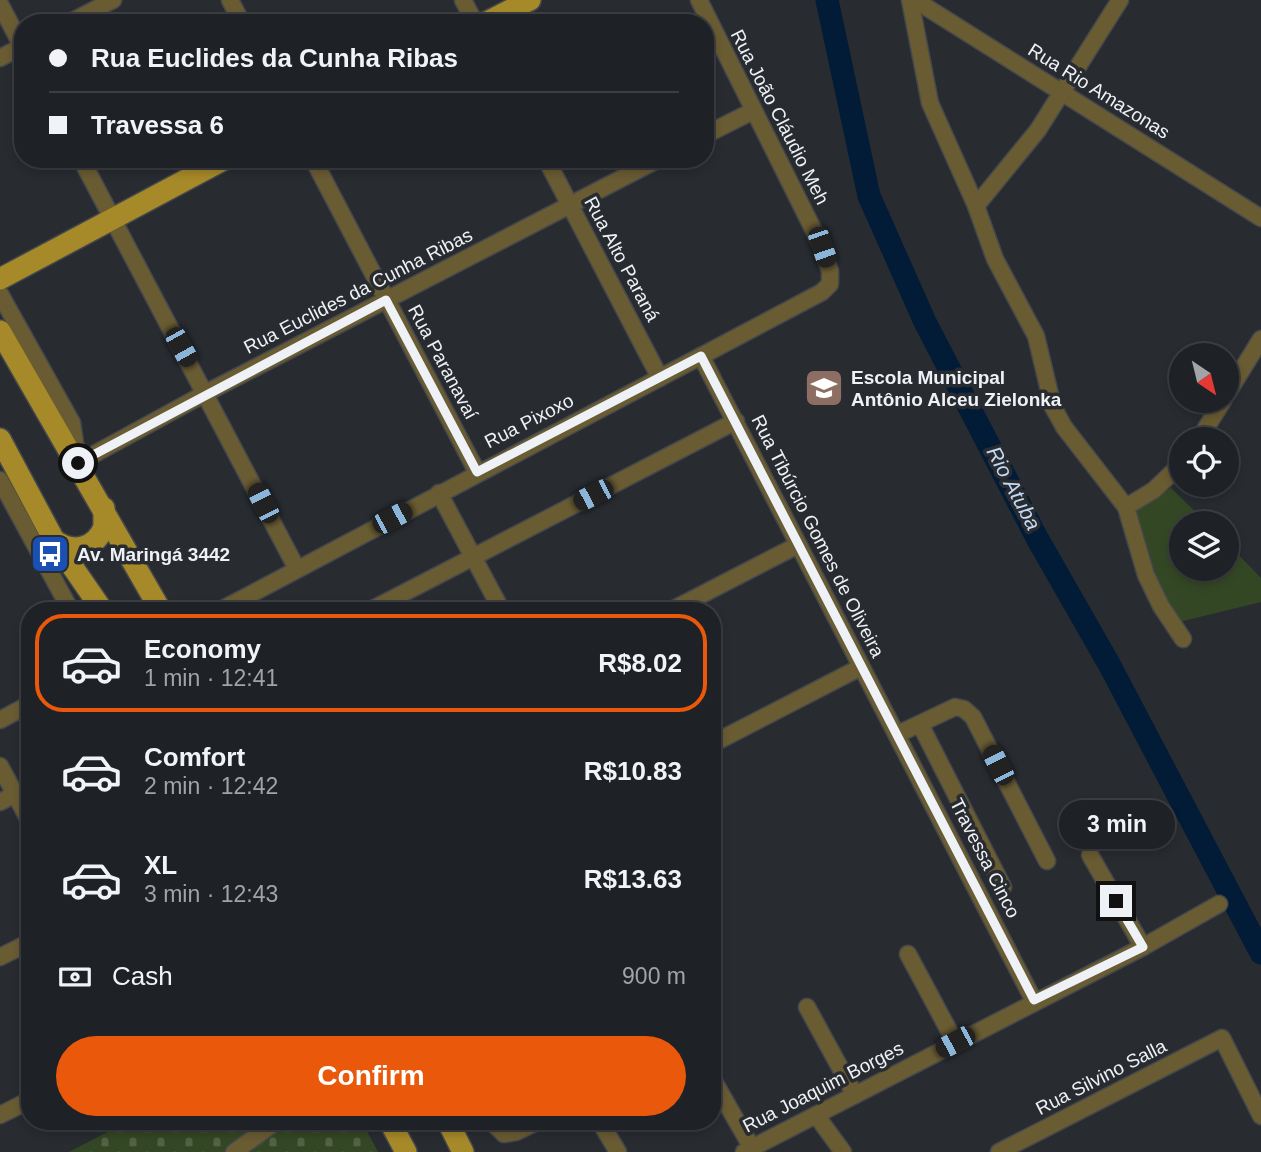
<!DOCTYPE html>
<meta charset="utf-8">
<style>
body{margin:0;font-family:Arial,sans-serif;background:#26292d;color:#f1f3f6;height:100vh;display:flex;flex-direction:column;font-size:26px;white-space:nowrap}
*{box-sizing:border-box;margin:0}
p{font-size:23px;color:#a1a3a7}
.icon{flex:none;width:38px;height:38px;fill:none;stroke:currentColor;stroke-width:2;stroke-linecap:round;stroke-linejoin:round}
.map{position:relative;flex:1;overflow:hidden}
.drawer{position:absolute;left:21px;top:602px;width:700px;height:528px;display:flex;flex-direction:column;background:#1e2125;border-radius:28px;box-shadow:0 4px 10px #0003,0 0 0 2px #3c3e42}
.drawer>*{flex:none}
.hud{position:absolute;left:14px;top:14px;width:700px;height:154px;border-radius:28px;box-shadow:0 4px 10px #0003,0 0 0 2px #3c3e42;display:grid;align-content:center;height:154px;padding:0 35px;background:#1e2125}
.needle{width:46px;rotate:145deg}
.tools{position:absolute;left:1169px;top:343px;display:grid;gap:14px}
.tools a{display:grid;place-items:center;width:70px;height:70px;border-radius:50%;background:#1e2125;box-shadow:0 4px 10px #0003,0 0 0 2px #3c3e42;font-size:35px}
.end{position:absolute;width:32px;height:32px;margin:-16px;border:9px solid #eef1f5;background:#111;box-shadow:0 0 0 4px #111}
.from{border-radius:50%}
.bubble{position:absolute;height:49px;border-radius:24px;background:#1e2125;box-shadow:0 4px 10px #0003,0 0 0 2px #3c3e42;font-size:23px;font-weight:700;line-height:49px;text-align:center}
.car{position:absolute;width:21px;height:42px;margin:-21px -10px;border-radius:9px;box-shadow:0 0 5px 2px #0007;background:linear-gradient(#222 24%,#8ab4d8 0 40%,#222 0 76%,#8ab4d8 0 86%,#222 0)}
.hud b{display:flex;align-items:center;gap:24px;height:66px;font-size:26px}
.hud b+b{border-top:2px solid #3c3e42}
.hud i{width:18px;height:18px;background:#f1f3f6}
ul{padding:12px 0 0;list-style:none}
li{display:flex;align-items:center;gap:21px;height:98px;margin:0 14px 10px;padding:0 21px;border:4px solid transparent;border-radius:28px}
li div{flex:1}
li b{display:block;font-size:26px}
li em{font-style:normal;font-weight:700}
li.active{border-color:#ea580c}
li>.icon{width:63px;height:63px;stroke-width:1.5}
.pay{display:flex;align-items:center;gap:18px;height:77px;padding:0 35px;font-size:26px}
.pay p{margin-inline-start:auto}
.button{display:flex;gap:14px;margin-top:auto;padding:14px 35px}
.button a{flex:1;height:80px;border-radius:42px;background:#ea580c;color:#fff;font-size:28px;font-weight:700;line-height:80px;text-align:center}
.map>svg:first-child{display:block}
.green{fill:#344725}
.cemetery{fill:url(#cemetery-stones)}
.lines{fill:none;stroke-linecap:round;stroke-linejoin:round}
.river{stroke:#021b36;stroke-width:23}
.minor-casing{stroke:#44484c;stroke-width:19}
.major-casing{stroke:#44484c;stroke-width:24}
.minor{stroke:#695b32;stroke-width:16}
.major{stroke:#a68928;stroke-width:21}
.route{stroke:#eef1f5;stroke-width:9}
.labels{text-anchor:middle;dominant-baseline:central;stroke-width:7;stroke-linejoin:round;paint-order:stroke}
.street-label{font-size:19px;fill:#eef1f5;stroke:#282c31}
.poi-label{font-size:19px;font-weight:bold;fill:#eef1f5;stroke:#282c31;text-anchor:start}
.water-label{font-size:21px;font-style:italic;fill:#c4daf4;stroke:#282c31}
</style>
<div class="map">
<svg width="1261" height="1152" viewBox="0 0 1261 1152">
<defs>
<pattern id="cemetery-stones" width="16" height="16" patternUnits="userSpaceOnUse" patternTransform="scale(1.75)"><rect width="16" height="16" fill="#344725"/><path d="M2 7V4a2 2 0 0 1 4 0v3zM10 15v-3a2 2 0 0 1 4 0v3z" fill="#526245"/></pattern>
</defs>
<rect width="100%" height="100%" fill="#282c31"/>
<polygon class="green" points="1171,488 1207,523 1181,523 1181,569 1227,569 1227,543 1261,578 1261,602 1179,622 1157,586 1133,513"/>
<polygon class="cemetery" points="127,1122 362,1122 378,1152 69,1152"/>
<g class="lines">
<polyline class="river" points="827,0 869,196 925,322 1037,538 1109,664 1261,953"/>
<g class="minor-casing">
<g id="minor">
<polyline points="230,0 242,23"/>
<polyline points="463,0 475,23"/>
<polyline points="910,0 930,103 976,206 995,259 1036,336 1053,407 1064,427 1126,507 1146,575 1161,606 1183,639"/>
<polyline points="915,0 1261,218"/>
<polyline points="0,4 23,48"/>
<polyline points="69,23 113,0"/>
<polyline points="0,58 23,46"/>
<polyline points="705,135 753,111"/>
<polyline points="81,159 297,569"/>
<polyline points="313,159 477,472"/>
<polyline points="546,159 660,378"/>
<polyline points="976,206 1038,130 1120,0"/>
<polyline points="0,294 72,423 78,463 206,393 659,159"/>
<polyline points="701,356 1034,1001"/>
<polyline points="1227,394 1261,339"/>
<polyline points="1199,439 1223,401"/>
<polyline points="0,480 71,611"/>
<polyline points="439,493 502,611"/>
<polyline points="1126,507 1154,490 1181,464"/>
<polyline points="219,611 822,292 830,284 830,271 822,247 699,0"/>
<polyline points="369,611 736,421"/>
<polyline points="670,611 798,545"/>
<polyline points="0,720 30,704"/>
<polyline points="920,724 1003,887"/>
<polyline points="898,734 955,707 964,709 973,717 1047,861"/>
<polyline points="712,744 861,667"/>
<polyline points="0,766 30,822"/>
<polyline points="0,802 30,786"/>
<polyline points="1090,855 1143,947"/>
<polyline points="908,954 955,1042"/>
<polyline points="0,957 30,942"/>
<polyline points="807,1007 855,1095"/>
<polyline points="712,1078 752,1148"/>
<polyline points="0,1115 30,1100"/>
<polyline points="816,1115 843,1152"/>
<polyline points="492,1122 504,1134 516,1132 537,1122"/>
<polyline points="600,1122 618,1152"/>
<polyline points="234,1152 276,1122"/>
<polyline points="744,1152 1143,947 1219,904"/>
<polyline points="999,1152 1222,1038 1261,1116"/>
</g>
</g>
<g class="major-casing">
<g id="major">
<polyline points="485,23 530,0"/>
<polyline points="0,279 225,159"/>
<polyline points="0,331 161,611"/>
<polyline points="0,439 54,540 103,611"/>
<path d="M 54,540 C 73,554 95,549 104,527 L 104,508"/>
<polyline points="390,1122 406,1152"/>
<polyline points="448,1122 463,1152"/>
</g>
</g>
<use href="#minor" class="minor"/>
<use href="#major" class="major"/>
</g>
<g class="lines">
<polyline class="route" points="78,463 386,300 477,472 701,356 1034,1000 1143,947 1116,901"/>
</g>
<defs>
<g id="school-square" transform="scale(2.0125)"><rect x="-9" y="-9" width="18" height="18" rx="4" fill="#8d6e63" stroke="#282c31"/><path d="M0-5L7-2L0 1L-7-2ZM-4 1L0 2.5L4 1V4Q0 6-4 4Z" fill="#fff"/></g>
<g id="bus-square" transform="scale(2.0125)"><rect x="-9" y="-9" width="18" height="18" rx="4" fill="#1a4fb4" stroke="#282c31"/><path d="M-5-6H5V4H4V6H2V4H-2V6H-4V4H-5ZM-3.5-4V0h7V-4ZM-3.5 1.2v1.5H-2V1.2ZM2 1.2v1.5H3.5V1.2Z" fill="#fff"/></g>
</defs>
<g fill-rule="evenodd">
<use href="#school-square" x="824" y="388"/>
<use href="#bus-square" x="50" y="554"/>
</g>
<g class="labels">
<g class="street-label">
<text transform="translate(1099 91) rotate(32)">Rua Rio Amazonas</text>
<text transform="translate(780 117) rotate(63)">Rua João Cláudio Meh</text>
<text transform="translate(622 259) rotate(62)">Rua Alto Paraná</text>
<text transform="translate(358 291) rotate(-27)">Rua Euclides da Cunha Ribas</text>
<text transform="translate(443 362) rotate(62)">Rua Paranavaí</text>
<text transform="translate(529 421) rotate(-27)">Rua Pixoxo</text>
<text transform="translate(818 536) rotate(63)">Rua Tibúrcio Gomes de Oliveira</text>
<text transform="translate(985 858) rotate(63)">Travessa Cinco</text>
<text transform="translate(1101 1077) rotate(-27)">Rua Silvino Salla</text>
<text transform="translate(823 1087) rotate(-27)">Rua Joaquim Borges</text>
</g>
<g class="poi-label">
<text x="851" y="377">Escola Municipal<tspan x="851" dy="22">Antônio Alceu Zielonka</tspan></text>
<text x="77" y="554">Av. Maringá 3442</text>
</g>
<g class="water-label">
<text transform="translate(1014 488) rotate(62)">Rio Atuba</text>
</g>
</g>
</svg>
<div class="tools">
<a><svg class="needle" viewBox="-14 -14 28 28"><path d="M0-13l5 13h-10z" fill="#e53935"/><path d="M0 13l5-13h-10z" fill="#a1a3a7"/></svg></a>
<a><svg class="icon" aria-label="locate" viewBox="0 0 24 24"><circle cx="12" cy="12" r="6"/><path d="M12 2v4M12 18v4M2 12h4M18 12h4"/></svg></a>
<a><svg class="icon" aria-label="layers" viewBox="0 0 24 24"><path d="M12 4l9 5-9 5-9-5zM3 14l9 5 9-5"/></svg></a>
</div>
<i class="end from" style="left:78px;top:463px"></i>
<i class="end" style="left:1116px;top:901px"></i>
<div class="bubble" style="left:1059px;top:800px;width:116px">3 min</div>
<i class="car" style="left:822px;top:247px;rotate:161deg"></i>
<i class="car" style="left:181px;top:347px;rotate:151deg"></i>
<i class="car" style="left:593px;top:495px;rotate:243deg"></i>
<i class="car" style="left:263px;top:503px;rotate:333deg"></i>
<i class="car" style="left:392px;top:518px;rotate:62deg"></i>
<i class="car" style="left:998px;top:765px;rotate:333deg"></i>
<i class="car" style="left:955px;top:1042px;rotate:242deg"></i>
<div class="hud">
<b><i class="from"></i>Rua Euclides da Cunha Ribas</b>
<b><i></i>Travessa 6</b>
</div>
<section class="drawer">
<ul>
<li class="active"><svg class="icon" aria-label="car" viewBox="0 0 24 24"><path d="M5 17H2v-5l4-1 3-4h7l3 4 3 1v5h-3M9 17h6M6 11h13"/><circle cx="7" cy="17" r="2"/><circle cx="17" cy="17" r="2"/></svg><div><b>Economy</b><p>1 min · 12:41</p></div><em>R$8.02</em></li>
<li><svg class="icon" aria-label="car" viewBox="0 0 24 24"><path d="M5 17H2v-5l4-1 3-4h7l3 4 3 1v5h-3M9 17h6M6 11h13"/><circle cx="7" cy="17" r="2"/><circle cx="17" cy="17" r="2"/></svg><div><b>Comfort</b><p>2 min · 12:42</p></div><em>R$10.83</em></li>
<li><svg class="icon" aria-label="car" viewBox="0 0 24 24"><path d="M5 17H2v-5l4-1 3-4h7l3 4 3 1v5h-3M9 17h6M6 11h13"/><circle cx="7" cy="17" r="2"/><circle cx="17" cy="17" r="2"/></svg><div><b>XL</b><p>3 min · 12:43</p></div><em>R$13.63</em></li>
</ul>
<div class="pay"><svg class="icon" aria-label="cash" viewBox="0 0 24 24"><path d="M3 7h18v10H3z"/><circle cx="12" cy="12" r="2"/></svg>Cash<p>900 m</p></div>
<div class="button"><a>Confirm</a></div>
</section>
</div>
